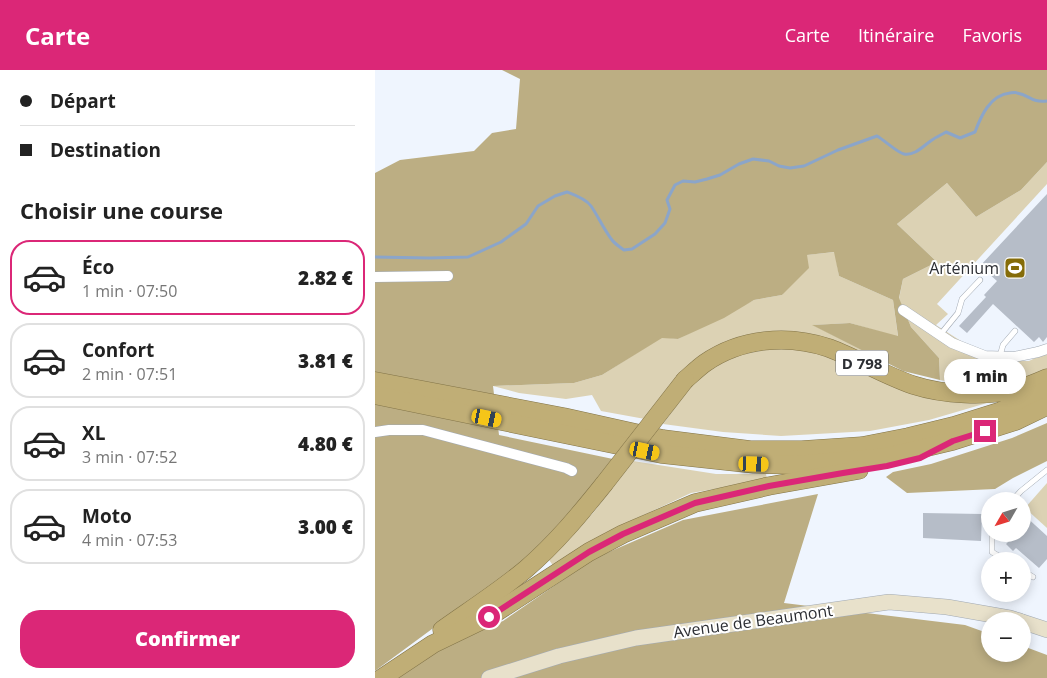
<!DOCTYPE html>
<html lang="fr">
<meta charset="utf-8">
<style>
body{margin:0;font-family:"Open Sans",sans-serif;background:#f2f2f2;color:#222;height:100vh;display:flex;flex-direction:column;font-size:19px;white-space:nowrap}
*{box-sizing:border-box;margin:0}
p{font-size:16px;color:#767676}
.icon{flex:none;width:28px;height:28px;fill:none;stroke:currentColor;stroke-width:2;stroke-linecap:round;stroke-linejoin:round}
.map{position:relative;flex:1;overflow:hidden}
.drawer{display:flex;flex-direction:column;background:#fff;width:375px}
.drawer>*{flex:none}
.banner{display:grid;align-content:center;height:110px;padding:0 20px;background:#fff}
.needle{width:32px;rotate:231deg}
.tools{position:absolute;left:606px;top:422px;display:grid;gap:10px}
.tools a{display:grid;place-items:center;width:50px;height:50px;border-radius:50%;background:#fff;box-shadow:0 2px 12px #0003;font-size:25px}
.end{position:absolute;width:22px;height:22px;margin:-11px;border:6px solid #db2777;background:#fff;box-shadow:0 0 0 2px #fff}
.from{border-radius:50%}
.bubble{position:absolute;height:35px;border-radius:18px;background:#fff;box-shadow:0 2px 12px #0003;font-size:16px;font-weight:800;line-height:35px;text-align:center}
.car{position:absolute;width:15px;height:30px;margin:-15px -8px;border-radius:6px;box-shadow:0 0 4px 1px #0007;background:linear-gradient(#f5c518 24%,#345 0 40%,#f5c518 0 76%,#345 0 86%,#f5c518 0)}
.banner b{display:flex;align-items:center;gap:18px;height:48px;font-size:19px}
.banner b+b{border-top:1px solid #e0e0e0}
.banner i{width:12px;height:12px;background:#222}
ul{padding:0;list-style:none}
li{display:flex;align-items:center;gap:15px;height:75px;margin:0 10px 8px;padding:0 10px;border:2px solid #e0e0e0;border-radius:20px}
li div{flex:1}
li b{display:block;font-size:19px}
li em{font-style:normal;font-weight:800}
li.active{border-color:#db2777}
li>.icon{width:45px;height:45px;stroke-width:1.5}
h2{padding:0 20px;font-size:22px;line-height:60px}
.button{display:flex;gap:10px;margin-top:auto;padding:10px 20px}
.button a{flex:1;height:58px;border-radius:20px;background:#db2777;color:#fff;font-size:20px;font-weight:800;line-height:58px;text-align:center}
header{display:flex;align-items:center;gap:30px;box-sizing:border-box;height:70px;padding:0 25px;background:#db2777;color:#fff}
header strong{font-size:24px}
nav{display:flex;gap:28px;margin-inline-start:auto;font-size:18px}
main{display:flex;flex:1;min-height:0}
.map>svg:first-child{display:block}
.green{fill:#dcd2b4}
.forest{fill:#bcae83}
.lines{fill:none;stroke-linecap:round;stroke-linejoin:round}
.stream{stroke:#8ba5c9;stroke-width:3}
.building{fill:#b6bdc8}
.service-casing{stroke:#a1a9b3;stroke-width:6}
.minor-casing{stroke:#a1a9b3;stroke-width:11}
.secondary-casing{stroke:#a1a9b3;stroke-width:16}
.trunk-casing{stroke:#827448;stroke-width:19}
.service{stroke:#fff;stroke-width:5}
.minor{stroke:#fff;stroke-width:10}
.secondary{stroke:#e8e1cb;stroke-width:15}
.trunk{stroke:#c0ae76;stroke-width:18}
.trunk-bridge-casing{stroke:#827448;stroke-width:19;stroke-linecap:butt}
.trunk-bridge{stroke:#c0ae76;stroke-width:18}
.route{stroke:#db2777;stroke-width:6}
.labels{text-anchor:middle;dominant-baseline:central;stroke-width:4;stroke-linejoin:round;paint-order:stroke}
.shield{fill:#fff;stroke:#6b6d70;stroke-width:1}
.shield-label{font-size:15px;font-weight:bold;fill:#2c2e33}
.poi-label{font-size:16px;fill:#2c2e33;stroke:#fff;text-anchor:end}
.street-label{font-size:16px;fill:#2c2e33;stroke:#fff}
</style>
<header>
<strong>Carte</strong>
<nav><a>Carte</a><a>Itinéraire</a><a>Favoris</a></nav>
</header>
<main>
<section class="drawer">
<div class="banner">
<b><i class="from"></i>Départ</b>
<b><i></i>Destination</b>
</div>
<h2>Choisir une course</h2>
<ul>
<li class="active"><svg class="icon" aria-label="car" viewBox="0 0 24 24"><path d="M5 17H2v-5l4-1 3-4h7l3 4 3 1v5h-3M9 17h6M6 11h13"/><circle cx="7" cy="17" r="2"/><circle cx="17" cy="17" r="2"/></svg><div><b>Éco</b><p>1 min · 07:50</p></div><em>2.82 €</em></li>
<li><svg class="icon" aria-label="car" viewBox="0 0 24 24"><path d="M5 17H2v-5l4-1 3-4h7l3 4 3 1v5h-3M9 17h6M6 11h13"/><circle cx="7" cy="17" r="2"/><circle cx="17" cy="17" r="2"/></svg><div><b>Confort</b><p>2 min · 07:51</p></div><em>3.81 €</em></li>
<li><svg class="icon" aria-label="car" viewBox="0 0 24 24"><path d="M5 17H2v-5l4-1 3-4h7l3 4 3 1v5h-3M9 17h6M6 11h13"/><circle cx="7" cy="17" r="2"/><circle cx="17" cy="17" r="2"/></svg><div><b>XL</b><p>3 min · 07:52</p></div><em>4.80 €</em></li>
<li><svg class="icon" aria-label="car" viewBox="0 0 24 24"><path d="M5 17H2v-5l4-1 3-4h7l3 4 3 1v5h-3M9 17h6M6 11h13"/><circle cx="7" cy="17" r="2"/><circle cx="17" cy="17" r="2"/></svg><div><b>Moto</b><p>4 min · 07:53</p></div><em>3.00 €</em></li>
</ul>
<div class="button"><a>Confirmer</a></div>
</section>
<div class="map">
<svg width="672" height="608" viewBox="0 0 672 608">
<rect width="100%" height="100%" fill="#eff5fe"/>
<g class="green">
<polygon points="672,92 672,114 562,234 573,244 561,255 617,291 654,291 672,282 672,302 649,311 601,317 565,310 564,288 536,257 524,229 528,209 562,192 522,154 572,113 601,147 646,120"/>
<polygon points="460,182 464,206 518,230 523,267 475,253 438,255 495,284 427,265 352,274 270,349 226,341 217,325 191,329 144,323 118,316 199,313 227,305 287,267 303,269 379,230 407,225 431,185"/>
<polygon points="400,278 432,280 610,329 612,333 554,350 495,361 406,366 348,362 288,354 314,318 335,298 365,285"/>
<polygon points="258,391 341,404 391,404 392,410 316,423 230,463 179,497 172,487 218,443"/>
<polygon points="672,413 672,458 650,438"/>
</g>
<g class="forest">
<polygon points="127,0 672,0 672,92 646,120 601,147 572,113 522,154 562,192 528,209 524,228 536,257 564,288 565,310 528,301 437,255 475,253 523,266 518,230 464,206 459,182 432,185 434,198 407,225 379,230 349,248 303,269 287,268 227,305 199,313 118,316 124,365 238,389 189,453 141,497 0,601 0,103 25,90 99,81 117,63 141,59 145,9"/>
<polygon points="672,353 672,391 638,408 620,419 532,423 511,407 518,402 556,394 637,368"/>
<polygon points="443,424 409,533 590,555 615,564 615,584 648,584 648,576 672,585 672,608 21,608 71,573 128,551 220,488 308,450"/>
</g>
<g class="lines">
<path class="stream" d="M 0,187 L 54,188 L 93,187 L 126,172 L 151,154 L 163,136 L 180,126 L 192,122 C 200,125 211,129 216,136 C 223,146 229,160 237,170 C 240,174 245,177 249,180 L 257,179 L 280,164 L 290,153 L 295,139 L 292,130 L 300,115 L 308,111 L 320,112 L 332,109 L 345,105 L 364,94 L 378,89 L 394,91 L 404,96 L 415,98 L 429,96 L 463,80 L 502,66 C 509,70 523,83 529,84 C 540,86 548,76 557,70 C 561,67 566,65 571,62 L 585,68 L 600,62 C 606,46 615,25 635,23 C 636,23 641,22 642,23 C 655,25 656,33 672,31"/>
</g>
<g class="building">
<polygon points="672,124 672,267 668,272 664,267 659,272 618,234 592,263 584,256 611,227 609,225 622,211 605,196"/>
<polygon points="548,443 607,444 606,471 548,468"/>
<polygon points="648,444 672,466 672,489 664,498 641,478 638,481 631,474 634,471 626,464 648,464"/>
</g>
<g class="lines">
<g class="service-casing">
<g id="service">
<polyline points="565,265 583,243 587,229 605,210"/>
<polyline points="625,286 628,275 640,261"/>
<polyline points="637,431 646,421 672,400"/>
<polyline points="617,464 617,482 632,491"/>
<polyline points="648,501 658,507"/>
</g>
</g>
<g class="minor-casing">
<g id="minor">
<polyline points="0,207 73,206"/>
<polyline points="528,240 577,273 610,286 639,287 663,282 672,279"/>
<polyline points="0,362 14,360 48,360 191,398 197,401"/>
</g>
</g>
<g class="secondary-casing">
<g id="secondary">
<polyline points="648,552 672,560"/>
<polyline points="114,608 184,586 261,568 514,532 572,537 635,548 645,551"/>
</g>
</g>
<g class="trunk-casing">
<g id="trunk">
<path d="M 310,310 C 317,304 323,298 330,293 C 366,268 413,264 454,278 C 483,289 509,305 538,315 C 569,325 612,327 643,319 C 653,316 663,312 672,308"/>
<polyline points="0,311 189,347 288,369 375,380 427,380 487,376 533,367 578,356 626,341 672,320"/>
<polyline points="0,325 286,384 379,394 421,395 511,387 578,371 641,351 672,336"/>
<path d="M 67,560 C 95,540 125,521 151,499 C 181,473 205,444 229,414"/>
<polyline points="7,608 58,574 114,547 214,482 248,464 320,433 394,416 484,400"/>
</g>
</g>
<use href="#service" class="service"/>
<use href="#minor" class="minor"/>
<use href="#secondary" class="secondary"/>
<use href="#trunk" class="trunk"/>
<g class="trunk-bridge-casing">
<polyline id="trunk-bridge" points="229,414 310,310"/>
</g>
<use href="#trunk-bridge" class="trunk-bridge"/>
</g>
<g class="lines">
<polyline class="route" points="114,547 214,482 248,464 320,433 394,416 468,403 512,396 545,388 578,371 610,361"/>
</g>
<defs>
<g id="stadium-square" transform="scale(1.125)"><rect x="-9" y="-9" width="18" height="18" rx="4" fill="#856c09" stroke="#fff"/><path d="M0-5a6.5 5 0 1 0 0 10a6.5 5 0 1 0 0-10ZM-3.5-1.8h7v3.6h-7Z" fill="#fff"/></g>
</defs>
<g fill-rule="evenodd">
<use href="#stadium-square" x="640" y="198"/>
</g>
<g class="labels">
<rect class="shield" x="461" y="280.5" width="52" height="25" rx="4"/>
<g class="shield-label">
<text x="487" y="293">D 798</text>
</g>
<g class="poi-label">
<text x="624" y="198">Arténium</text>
</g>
<g class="street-label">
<text transform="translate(378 551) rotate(-8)">Avenue de Beaumont</text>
</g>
</g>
</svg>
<div class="tools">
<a><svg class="needle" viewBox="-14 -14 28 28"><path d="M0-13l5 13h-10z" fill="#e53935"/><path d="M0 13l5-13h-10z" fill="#767676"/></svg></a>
<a>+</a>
<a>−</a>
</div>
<i class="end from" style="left:114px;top:547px"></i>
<i class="end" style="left:610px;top:361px"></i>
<div class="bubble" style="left:569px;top:289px;width:82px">1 min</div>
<i class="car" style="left:112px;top:348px;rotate:102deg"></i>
<i class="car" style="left:270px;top:381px;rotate:102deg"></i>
<i class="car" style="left:379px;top:394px;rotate:92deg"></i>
</div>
</main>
